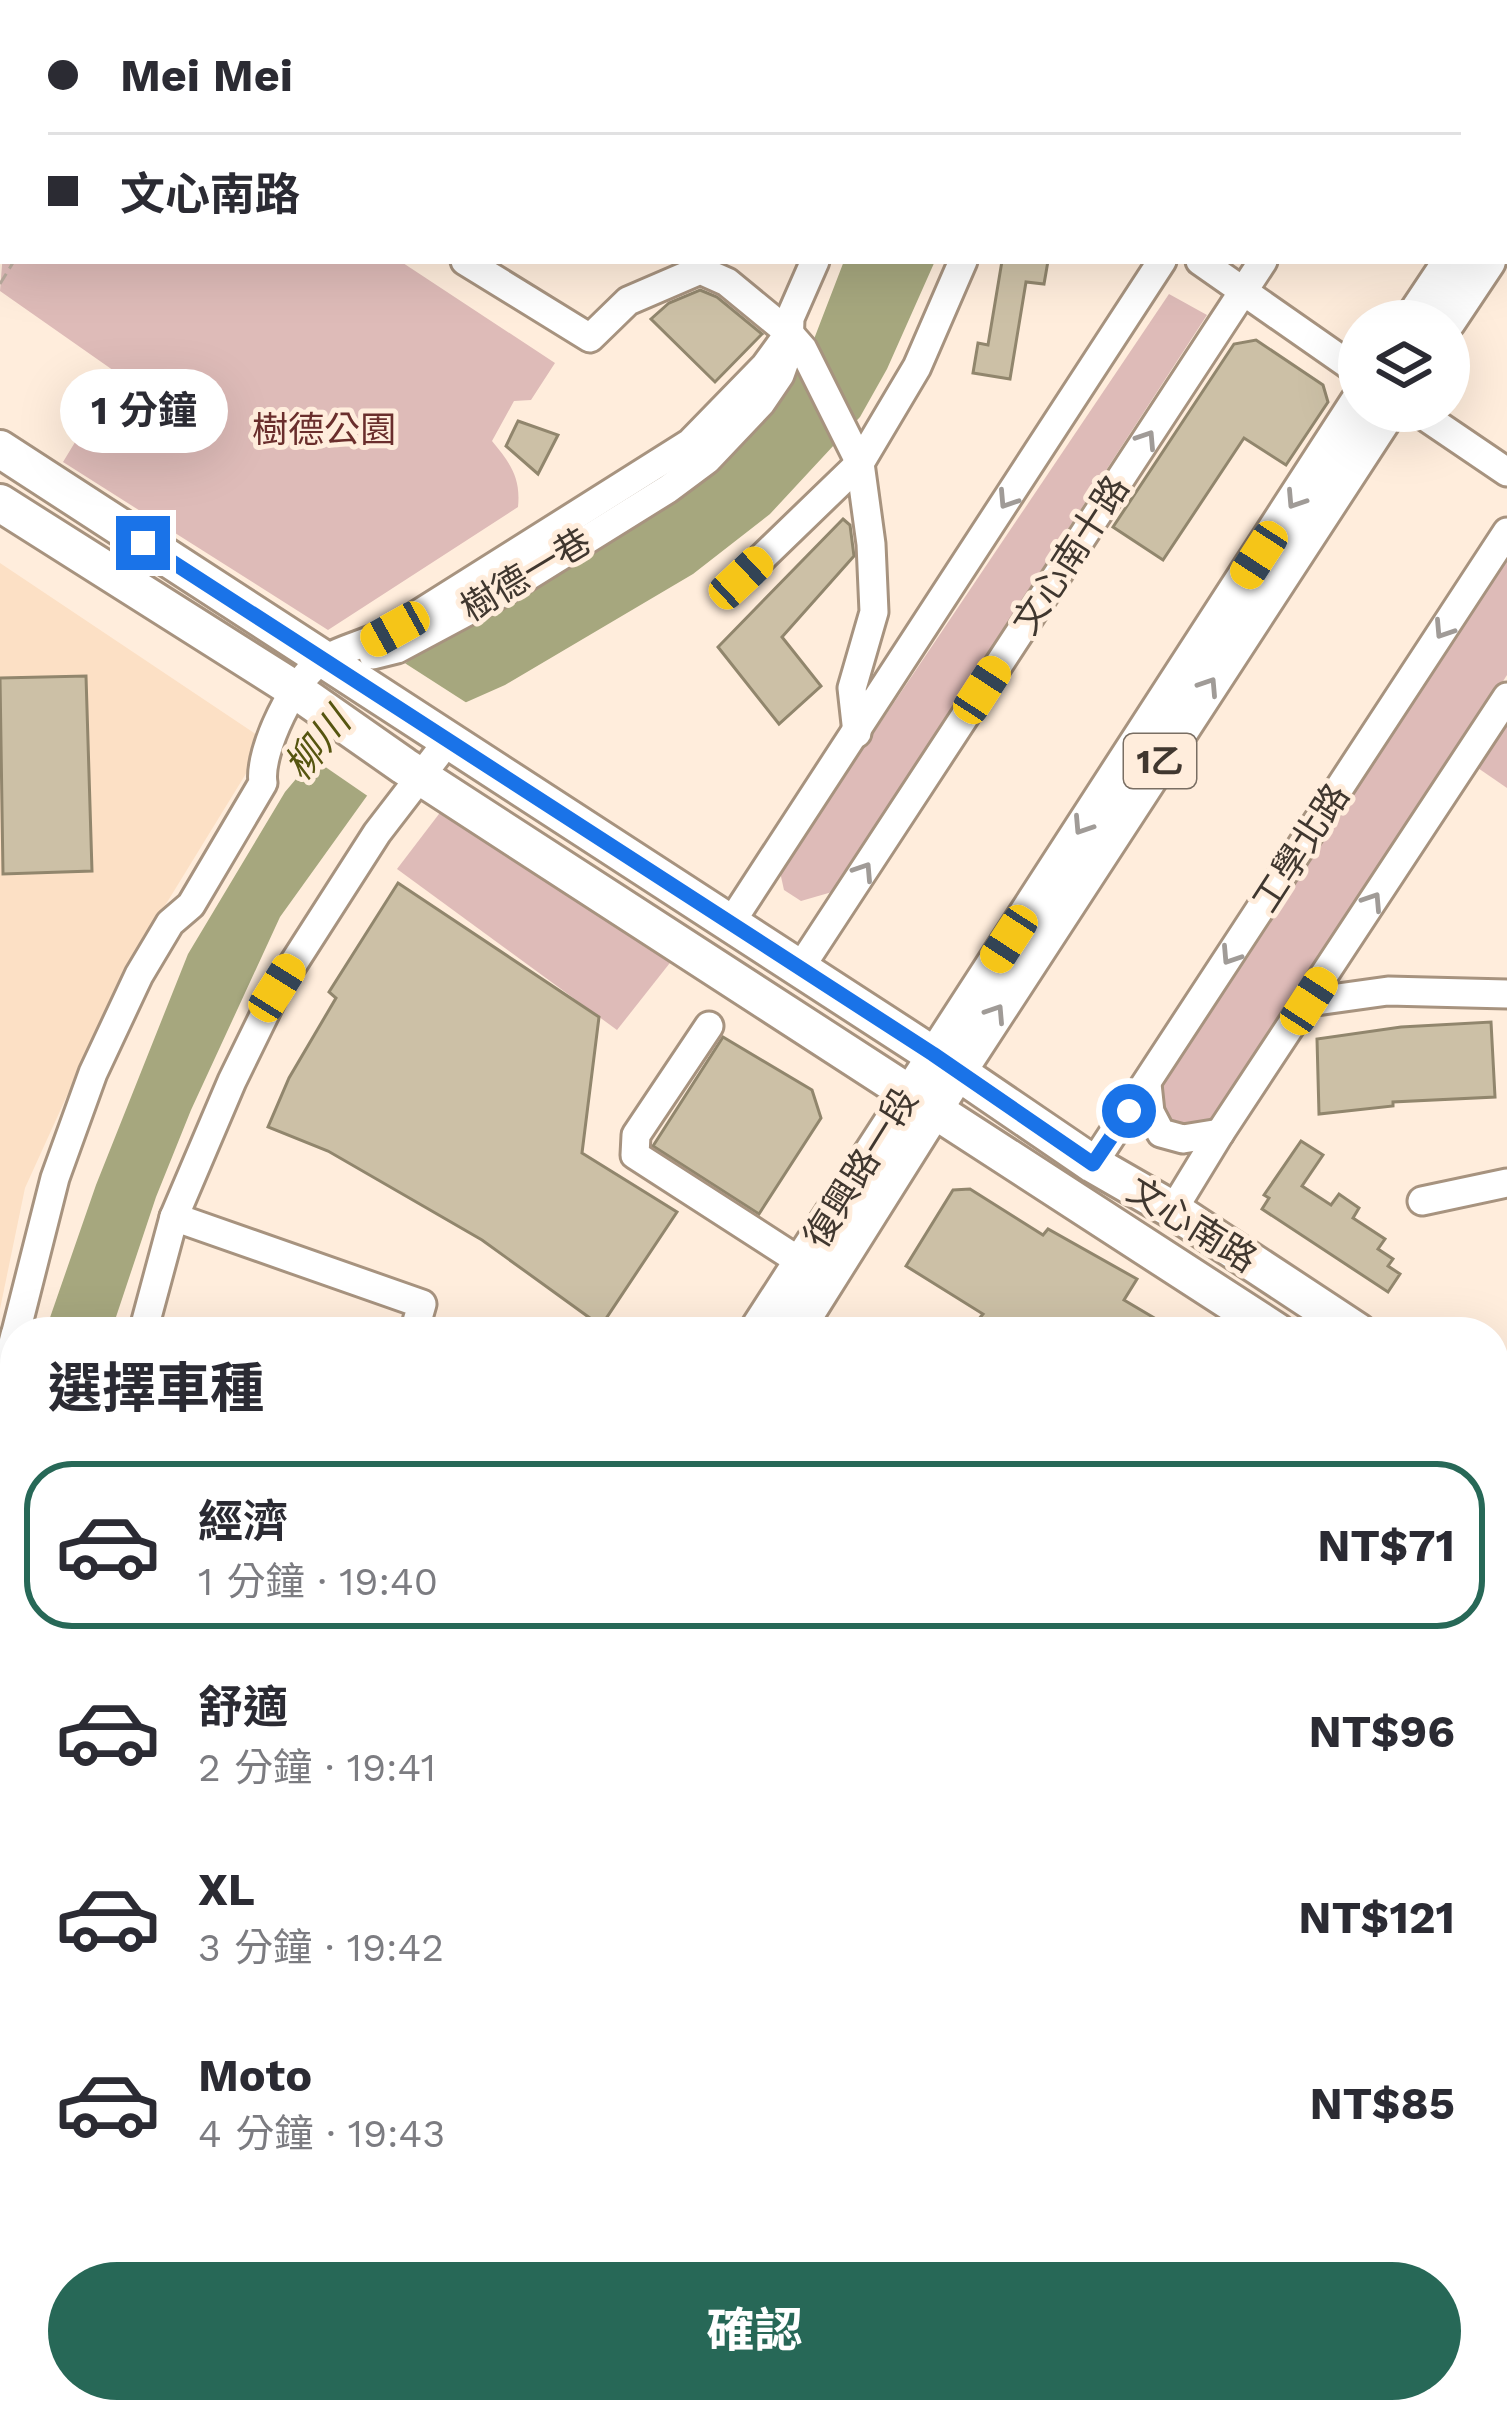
<!DOCTYPE html>
<html lang="zh-TW">
<meta charset="utf-8">
<style>
body{margin:0;font-family:"Work Sans","Noto Sans TC",sans-serif;background:#f7f7f7;color:#2b2b33;height:100vh;display:flex;flex-direction:column;font-size:45px;white-space:nowrap}
*{box-sizing:border-box;margin:0}
p{font-size:39px;color:#7c7c81}
.icon{flex:none;width:66px;height:66px;fill:none;stroke:currentColor;stroke-width:2;stroke-linecap:round;stroke-linejoin:round}
.map{position:relative;flex:1;overflow:hidden}
.side{position:absolute;left:0px;top:1317px;width:1509px;height:1107px;display:flex;flex-direction:column;background:#fff;border-radius:48px 48px 0 0;box-shadow:0 12px 48px #0002}
.side>*{flex:none}
.banner{position:absolute;left:0px;top:0px;width:1509px;height:264px;box-shadow:0 12px 48px #0002;display:grid;align-content:center;height:264px;padding:0 48px;background:#fff}
.fabs{position:absolute;left:1338px;top:300px;display:grid;gap:24px}
.fabs a{display:grid;place-items:center;width:132px;height:132px;border-radius:50%;background:#fff;box-shadow:0 12px 48px #0002;font-size:60px}
.end{position:absolute;width:54px;height:54px;margin:-27px;border:15px solid #1a73e8;background:#fff;box-shadow:0 0 0 6px #fff}
.from{border-radius:50%}
.bubble{position:absolute;height:84px;border-radius:42px;background:#fff;box-shadow:0 12px 48px #0002;font-size:39px;font-weight:700;line-height:84px;text-align:center}
.car{position:absolute;width:36px;height:72px;margin:-36px -18px;border-radius:15px;box-shadow:0 0 9px 3px #0007;background:linear-gradient(#f5c518 24%,#345 0 40%,#f5c518 0 76%,#345 0 86%,#f5c518 0)}
.banner b{display:flex;align-items:center;gap:42px;height:114px;font-size:45px}
.banner b+b{border-top:3px solid #e1e1e2}
.banner i{width:30px;height:30px;background:#2b2b33}
ul{padding:0;list-style:none}
li{display:flex;align-items:center;gap:36px;height:168px;margin:0 24px 18px;padding:0 24px;border:6px solid transparent;border-radius:48px}
li div{flex:1}
li b{display:block;font-size:45px}
li em{font-style:normal;font-weight:700}
li.active{border-color:#276857}
li>.icon{width:108px;height:108px;stroke-width:1.5}
h2{padding:0 48px;font-size:54px;line-height:144px}
.primary-button{display:flex;gap:24px;margin-top:auto;padding:24px 48px}
.primary-button a{flex:1;height:138px;border-radius:72px;background:#276857;color:#fff;font-size:48px;font-weight:700;line-height:138px;text-align:center}
.map>svg:first-child{display:block}
.built{fill:#fce0c5}
.green{fill:#debbb8}
.water{fill:#a6a77e}
.pier{fill:#ffeddc}
.building{fill:#ccc0a6;stroke:#91866d;stroke-width:3}
.lines{fill:none;stroke-linecap:round;stroke-linejoin:round}
.minor-casing{stroke:#a7937f;stroke-width:33}
.major-casing{stroke:#a7937f;stroke-width:42}
.path{stroke:#b9aa9d;stroke-width:3;stroke-dasharray:12 6;stroke-linecap:butt}
.minor{stroke:#fff;stroke-width:27}
.major{stroke:#fff;stroke-width:36}
.oneway{stroke:#a09b97}
.route{stroke:#1a73e8;stroke-width:15}
.labels{text-anchor:middle;dominant-baseline:central;stroke-width:10;stroke-linejoin:round;paint-order:stroke}
.shield{fill:#ffeddc;stroke:#796e63;stroke-width:3}
.shield-label{font-size:33px;font-weight:bold;fill:#40372f}
.park-label{font-size:36px;fill:#6a2e2c;stroke:#ffeddc}
.street-label{font-size:36px;fill:#40372f;stroke:#ffeddc}
.water-label{font-size:39px;font-style:italic;fill:#565510;stroke:#ffeddc}
</style>
<div class="map">
<svg width="1507" height="2423" viewBox="0 0 1507 2423">
<rect width="100%" height="100%" fill="#ffeddc"/>
<polygon class="built" points="0,563 266,741 120,979 25,1188 0,1309"/>
<g class="green">
<path d="M 3,253 L 3,261 L 400,261 L 555,363 L 531,400 L 514,401 L 492,441 C 510,463 521,477 518,507 L 328,630 L 63,462 L 117,373 L 0,291 Z"/>
<polygon points="1169,294 1207,315 832,892 801,901 784,890 780,872"/>
<polygon points="1507,553 1507,675 1223,1115 1205,1129 1165,1122 1157,1096 1177,1058"/>
<polygon points="1507,718 1507,788 1475,766"/>
<polygon points="442,810 673,959 617,1030 397,869"/>
<polygon points="1079,2409 1237,2409 1241,2423 1083,2423"/>
</g>
<g class="water">
<polygon points="844,261 935,261 887,369 860,417 770,514 693,574 505,685 426,720 369,793 280,917 191,1110 156,1197 111,1332 45,1332 96,1185 188,954 285,792 360,703 408,661 621,527 799,362 814,339"/>
<polygon points="15,1415 15,1978 0,2016 0,1484"/>
</g>
<polygon class="pier" points="400,660 470,705 430,725 372,799 308,755 356,699"/>
<g class="building">
<polygon points="1002,261 1048,261 1044,284 1026,282 1010,379 973,373 978,343 988,345"/>
<polygon points="700,290 717,297 762,334 715,382 651,319 669,303"/>
<polygon points="1256,340 1323,385 1328,402 1286,465 1244,438 1163,560 1113,527 1234,344"/>
<polygon points="518,421 558,435 538,474 506,446"/>
<polygon points="843,519 850,525 854,556 782,637 821,686 779,724 718,647"/>
<polygon points="86,676 92,871 3,874 0,678"/>
<polygon points="398,883 599,1017 582,1153 677,1212 601,1326 482,1240 328,1151 268,1127 289,1078 336,998 329,992"/>
<polygon points="1491,1022 1495,1097 1393,1102 1393,1106 1319,1114 1317,1039 1401,1027"/>
<polygon points="723,1037 812,1090 821,1118 759,1214 653,1146"/>
<polygon points="1301,1141 1323,1155 1302,1186 1331,1205 1339,1194 1359,1208 1353,1218 1385,1239 1378,1249 1393,1259 1388,1266 1400,1274 1388,1292 1262,1209 1269,1198 1264,1195"/>
<polygon points="970,1189 1043,1235 1048,1229 1137,1279 1124,1300 1178,1332 997,1332 978,1320 983,1314 906,1266 953,1190"/>
</g>
<g class="lines">
<g class="minor-casing">
<g id="minor">
<polyline points="59,0 64,3"/>
<polyline points="808,0 813,3"/>
<polyline points="843,0 844,3"/>
<polyline points="978,0 978,3"/>
<polyline points="1131,0 1131,3"/>
<polyline points="104,3 106,0"/>
<polyline points="143,3 145,0"/>
<polyline points="382,3 384,0"/>
<polyline points="1333,3 1335,0"/>
<polyline points="1430,3 1432,0"/>
<polyline points="0,169 3,164"/>
<polyline points="0,233 3,228"/>
<polyline points="465,261 590,338 628,301 700,270 727,282 789,333 803,349 860,463 871,544 874,612 852,688 857,733"/>
<polyline points="1200,261 1359,372"/>
<polyline points="1417,411 1507,472"/>
<polyline points="741,578 860,463 917,367 963,261"/>
<polyline points="373,655 397,649 496,596 668,489 707,460 761,403 780,375 789,350 790,318 815,261"/>
<polyline points="730,924 1162,261"/>
<polyline points="800,968 1263,261"/>
<polyline points="1309,1002 1388,991 1507,994"/>
<polyline points="709,1026 636,1135 635,1155 801,1262"/>
<polyline points="1147,1084 1150,1112 1161,1133 1183,1139 1220,1133"/>
<polyline points="1093,1164 1507,532"/>
<polyline points="1422,1201 1507,1183"/>
<polyline points="1173,1210 1220,1133 1507,697"/>
<polyline points="174,1217 422,1304 414,1332"/>
<path d="M 16,1332 L 55,1178 L 93,1073 L 139,975 L 170,923 L 191,905 L 263,783 C 258,752 295,674 325,659 C 347,647 373,642 395,629 L 690,443 L 765,366 L 789,333"/>
<polyline points="143,1332 174,1217 232,1081 277,989 377,833 447,742"/>
<polyline points="0,1395 15,1335"/>
<polyline points="1494,1398 1507,1392"/>
<polyline points="0,1528 15,1532"/>
<polyline points="1494,1901 1507,1897"/>
<polyline points="0,2098 15,2072"/>
<polyline points="1494,2294 1507,2345"/>
<polyline points="438,2409 443,2423"/>
<polyline points="775,2409 780,2423"/>
<polyline points="1249,2409 1252,2423"/>
<polyline points="619,2423 621,2409"/>
</g>
</g>
<g class="major-casing">
<g id="major">
<polyline points="1506,179 1507,177"/>
<polyline points="1506,232 1507,230"/>
<polyline points="1412,321 1452,261"/>
<polyline points="1447,321 1487,261"/>
<polyline points="0,449 933,1055 1093,1164 1173,1210 1358,1332"/>
<polyline points="0,503 294,689 404,766 1277,1332"/>
<polyline points="757,1332 1359,402"/>
<polyline points="794,1332 958,1071 1388,411"/>
<polyline points="1494,1419 1507,1426"/>
<polyline points="1494,1465 1507,1472"/>
<polyline points="0,2367 15,2351"/>
<polyline points="0,2411 15,2394"/>
</g>
</g>
<g class="path">
<polyline points="175,3 177,0"/>
<polyline points="0,129 3,125"/>
<polyline points="0,284 14,261"/>
</g>
<use href="#minor" class="minor"/>
<use href="#major" class="major"/>
</g>
<defs><path id="oneway-chevron" d="M-2-3.5L2.5 0L-2 3.5" fill="none" stroke-width="1.6" stroke-linecap="round" stroke-linejoin="round" transform="scale(3)"/></defs>
<g class="oneway">
<use href="#oneway-chevron" transform="translate(1147 439) rotate(-57)"/>
<use href="#oneway-chevron" transform="translate(1007 500) rotate(123)"/>
<use href="#oneway-chevron" transform="translate(1295 500) rotate(123)"/>
<use href="#oneway-chevron" transform="translate(1443 630) rotate(123)"/>
<use href="#oneway-chevron" transform="translate(1209 686) rotate(-57)"/>
<use href="#oneway-chevron" transform="translate(1082 826) rotate(123)"/>
<use href="#oneway-chevron" transform="translate(864 871) rotate(-57)"/>
<use href="#oneway-chevron" transform="translate(1373 901) rotate(-57)"/>
<use href="#oneway-chevron" transform="translate(1230 956) rotate(123)"/>
<use href="#oneway-chevron" transform="translate(996 1013) rotate(-57)"/>
</g>
<g class="lines">
<polyline class="route" points="143,543 933,1054 1093,1164 1129,1111"/>
</g>
<g class="labels">
<rect class="shield" x="1124" y="734" width="72" height="54" rx="9"/>
<g class="shield-label">
<text x="1160" y="761">1乙</text>
</g>
<g class="park-label">
<text x="324" y="430">樹德公園</text>
</g>
<g class="street-label">
<text transform="translate(1071 555) rotate(-57)">文心南十路</text>
<text transform="translate(526 575) rotate(-31)">樹德一巷</text>
<text transform="translate(1301 848) rotate(-57)">工學北路</text>
<text transform="translate(861 1168) rotate(-58)">復興路一段</text>
<text transform="translate(1192 1225) rotate(32)">文心南路</text>
</g>
<g class="water-label">
<text transform="translate(317 744) rotate(-51)">柳川</text>
</g>
</g>
</svg>
<div class="fabs">
<a><svg class="icon" aria-label="layers" viewBox="0 0 24 24"><path d="M12 4l9 5-9 5-9-5zM3 14l9 5 9-5"/></svg></a>
</div>
<i class="end from" style="left:1129px;top:1111px"></i>
<i class="end" style="left:143px;top:543px"></i>
<div class="bubble" style="left:60px;top:369px;width:168px">1 分鐘</div>
<i class="car" style="left:1259px;top:555px;rotate:213deg"></i>
<i class="car" style="left:741px;top:578px;rotate:47deg"></i>
<i class="car" style="left:395px;top:629px;rotate:241deg"></i>
<i class="car" style="left:982px;top:690px;rotate:33deg"></i>
<i class="car" style="left:1009px;top:939px;rotate:213deg"></i>
<i class="car" style="left:277px;top:988px;rotate:32deg"></i>
<i class="car" style="left:1309px;top:1001px;rotate:33deg"></i>
<div class="banner">
<b><i class="from"></i>Mei Mei</b>
<b><i></i>文心南路</b>
</div>
<section class="side">
<h2>選擇車種</h2>
<ul>
<li class="active"><svg class="icon" aria-label="car" viewBox="0 0 24 24"><path d="M5 17H2v-5l4-1 3-4h7l3 4 3 1v5h-3M9 17h6M6 11h13"/><circle cx="7" cy="17" r="2"/><circle cx="17" cy="17" r="2"/></svg><div><b>經濟</b><p>1 分鐘 · 19:40</p></div><em>NT$71</em></li>
<li><svg class="icon" aria-label="car" viewBox="0 0 24 24"><path d="M5 17H2v-5l4-1 3-4h7l3 4 3 1v5h-3M9 17h6M6 11h13"/><circle cx="7" cy="17" r="2"/><circle cx="17" cy="17" r="2"/></svg><div><b>舒適</b><p>2 分鐘 · 19:41</p></div><em>NT$96</em></li>
<li><svg class="icon" aria-label="car" viewBox="0 0 24 24"><path d="M5 17H2v-5l4-1 3-4h7l3 4 3 1v5h-3M9 17h6M6 11h13"/><circle cx="7" cy="17" r="2"/><circle cx="17" cy="17" r="2"/></svg><div><b>XL</b><p>3 分鐘 · 19:42</p></div><em>NT$121</em></li>
<li><svg class="icon" aria-label="car" viewBox="0 0 24 24"><path d="M5 17H2v-5l4-1 3-4h7l3 4 3 1v5h-3M9 17h6M6 11h13"/><circle cx="7" cy="17" r="2"/><circle cx="17" cy="17" r="2"/></svg><div><b>Moto</b><p>4 分鐘 · 19:43</p></div><em>NT$85</em></li>
</ul>
<div class="primary-button"><a>確認</a></div>
</section>
</div>
